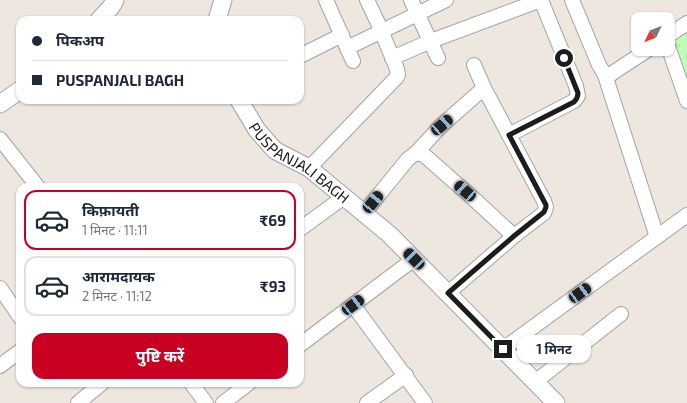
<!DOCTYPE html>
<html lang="hi">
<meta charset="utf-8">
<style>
body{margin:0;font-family:"Exo 2","Noto Sans Devanagari",sans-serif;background:#f2f2f3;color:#1f2937;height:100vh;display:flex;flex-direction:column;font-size:15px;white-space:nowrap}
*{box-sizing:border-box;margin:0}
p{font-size:13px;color:#747a83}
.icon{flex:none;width:22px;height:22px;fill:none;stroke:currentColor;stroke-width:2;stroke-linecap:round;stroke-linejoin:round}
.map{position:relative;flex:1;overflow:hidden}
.side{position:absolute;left:16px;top:183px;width:288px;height:204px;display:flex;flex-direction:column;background:#fff;border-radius:12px;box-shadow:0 1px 3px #0004}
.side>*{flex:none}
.guide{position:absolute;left:16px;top:16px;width:288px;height:88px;border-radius:12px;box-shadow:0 1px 3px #0004;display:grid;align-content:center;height:88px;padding:0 16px;background:#fff}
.needle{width:26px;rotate:227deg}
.controls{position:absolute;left:631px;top:12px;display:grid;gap:8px}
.controls a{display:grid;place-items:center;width:44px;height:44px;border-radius:8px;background:#fff;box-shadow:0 1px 3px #0004;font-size:20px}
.end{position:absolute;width:18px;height:18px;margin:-9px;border:5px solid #1c1c1c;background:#fff;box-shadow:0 0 0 2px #fff}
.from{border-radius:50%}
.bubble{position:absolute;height:28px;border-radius:12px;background:#fff;box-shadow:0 1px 3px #0004;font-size:13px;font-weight:700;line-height:28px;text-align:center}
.car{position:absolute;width:12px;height:24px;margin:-12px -6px;border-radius:5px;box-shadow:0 0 3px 1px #0007;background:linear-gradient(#222 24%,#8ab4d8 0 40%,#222 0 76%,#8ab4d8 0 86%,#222 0)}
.guide b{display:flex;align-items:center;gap:14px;height:38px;font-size:15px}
.guide b+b{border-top:1px solid #e0e1e3}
.guide i{width:10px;height:10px;background:#1f2937}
ul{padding:7px 0 0;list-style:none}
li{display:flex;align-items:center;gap:12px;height:60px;margin:0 8px 6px;padding:0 8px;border:2px solid #e0e1e3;border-radius:12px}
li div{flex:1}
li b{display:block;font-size:15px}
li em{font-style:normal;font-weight:700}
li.current{border-color:#c80022}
li>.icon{width:36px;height:36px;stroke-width:1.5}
.primary-button{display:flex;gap:8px;margin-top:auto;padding:8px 16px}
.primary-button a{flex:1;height:46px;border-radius:12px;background:#c80022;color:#fff;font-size:16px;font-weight:700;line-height:46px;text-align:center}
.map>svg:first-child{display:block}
.park{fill:url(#park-tufts)}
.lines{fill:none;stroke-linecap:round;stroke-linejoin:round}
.minor-casing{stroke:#a3a3a3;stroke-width:16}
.tertiary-casing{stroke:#a3a3a3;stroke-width:19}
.minor{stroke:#fff;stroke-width:14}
.tertiary{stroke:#fff;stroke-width:17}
.route{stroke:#1c1c1c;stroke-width:5}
.labels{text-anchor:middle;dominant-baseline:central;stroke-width:4;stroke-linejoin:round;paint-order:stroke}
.street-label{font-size:15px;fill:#1c1c1c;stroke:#fff}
</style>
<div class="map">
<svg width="687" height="403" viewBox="0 0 687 403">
<defs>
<pattern id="park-tufts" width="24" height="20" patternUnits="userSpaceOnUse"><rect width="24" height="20" fill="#befeb8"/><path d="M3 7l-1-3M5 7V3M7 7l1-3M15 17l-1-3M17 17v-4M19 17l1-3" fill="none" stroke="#a3d99e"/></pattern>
</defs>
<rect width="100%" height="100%" fill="#eee7e0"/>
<polygon class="park" points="687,32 687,86 673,41"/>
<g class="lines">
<g class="minor-casing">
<g id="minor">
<polyline points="326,0 353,61"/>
<polyline points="411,0 438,58"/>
<polyline points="572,0 599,65 605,75 610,75 614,72 649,49"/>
<polyline points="668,36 687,23"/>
<polyline points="668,46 687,101"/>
<polyline points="347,48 446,0"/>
<polyline points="300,56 342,35"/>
<polyline points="392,58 431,41 541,0"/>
<polyline points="605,75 657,237"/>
<polyline points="509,135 574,101 578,96 576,86 541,0"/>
<polyline points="0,139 38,187"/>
<polyline points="416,153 442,125 484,88"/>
<polyline points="309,168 396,78 398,75 397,69 378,23 367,0"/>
<polyline points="364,213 408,159 416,153 424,155 475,200 514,236"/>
<polyline points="300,229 344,197"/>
<polyline points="0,288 20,317"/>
<polyline points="448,293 514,236 544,213 546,207 544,201 484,88 474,65"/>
<polyline points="353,305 425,403"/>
<polyline points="300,345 414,259"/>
<polyline points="503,349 687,215"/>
<polyline points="0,366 20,351"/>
<polyline points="535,382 621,314"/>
<polyline points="191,383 206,403"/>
<polyline points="78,403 102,383"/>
<polyline points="223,403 249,383"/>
<polyline points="367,403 406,375"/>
</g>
</g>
<g class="tertiary-casing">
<g id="tertiary">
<polyline points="99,20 111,7 115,0"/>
<polyline points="217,20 223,0"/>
<path id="s1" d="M 239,100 L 257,130 L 271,146 L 276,151 L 309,168 L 389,234 L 556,403"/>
<polyline points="0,104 20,90"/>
</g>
</g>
<use href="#minor" class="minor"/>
<use href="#tertiary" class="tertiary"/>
</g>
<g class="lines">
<path class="route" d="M 503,349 L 448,293 L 514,236 L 544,212 L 546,207 L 546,205 L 509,135 L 574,102 C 577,99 578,97 578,93 L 564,58"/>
</g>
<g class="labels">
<g class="street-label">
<text stroke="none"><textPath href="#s1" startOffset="89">PUSPANJALI BAGH</textPath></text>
</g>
</g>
</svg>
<div class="controls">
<a><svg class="needle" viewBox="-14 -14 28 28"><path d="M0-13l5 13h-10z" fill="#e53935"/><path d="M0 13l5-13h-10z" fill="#747a83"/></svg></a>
</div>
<i class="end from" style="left:564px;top:58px"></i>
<i class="end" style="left:503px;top:349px"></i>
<div class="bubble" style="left:517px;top:335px;width:74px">1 मिनट</div>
<i class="car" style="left:442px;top:125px;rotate:49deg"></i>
<i class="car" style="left:465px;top:191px;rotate:311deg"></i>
<i class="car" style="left:373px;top:202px;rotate:39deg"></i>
<i class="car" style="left:414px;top:259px;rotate:315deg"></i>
<i class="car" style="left:580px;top:293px;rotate:54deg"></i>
<i class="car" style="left:353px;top:305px;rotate:53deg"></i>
<div class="guide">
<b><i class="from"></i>पिकअप</b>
<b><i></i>PUSPANJALI BAGH</b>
</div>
<section class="side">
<ul>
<li class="current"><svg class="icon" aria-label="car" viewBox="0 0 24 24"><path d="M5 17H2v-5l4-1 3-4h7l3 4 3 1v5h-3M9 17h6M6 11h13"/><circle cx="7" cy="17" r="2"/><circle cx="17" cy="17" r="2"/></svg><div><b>किफ़ायती</b><p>1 मिनट · 11:11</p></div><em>₹69</em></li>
<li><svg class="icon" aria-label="car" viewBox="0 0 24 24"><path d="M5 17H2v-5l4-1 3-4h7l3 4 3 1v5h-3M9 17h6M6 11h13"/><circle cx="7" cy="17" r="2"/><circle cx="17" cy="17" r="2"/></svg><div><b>आरामदायक</b><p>2 मिनट · 11:12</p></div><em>₹93</em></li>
</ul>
<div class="primary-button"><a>पुष्टि करें</a></div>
</section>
</div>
